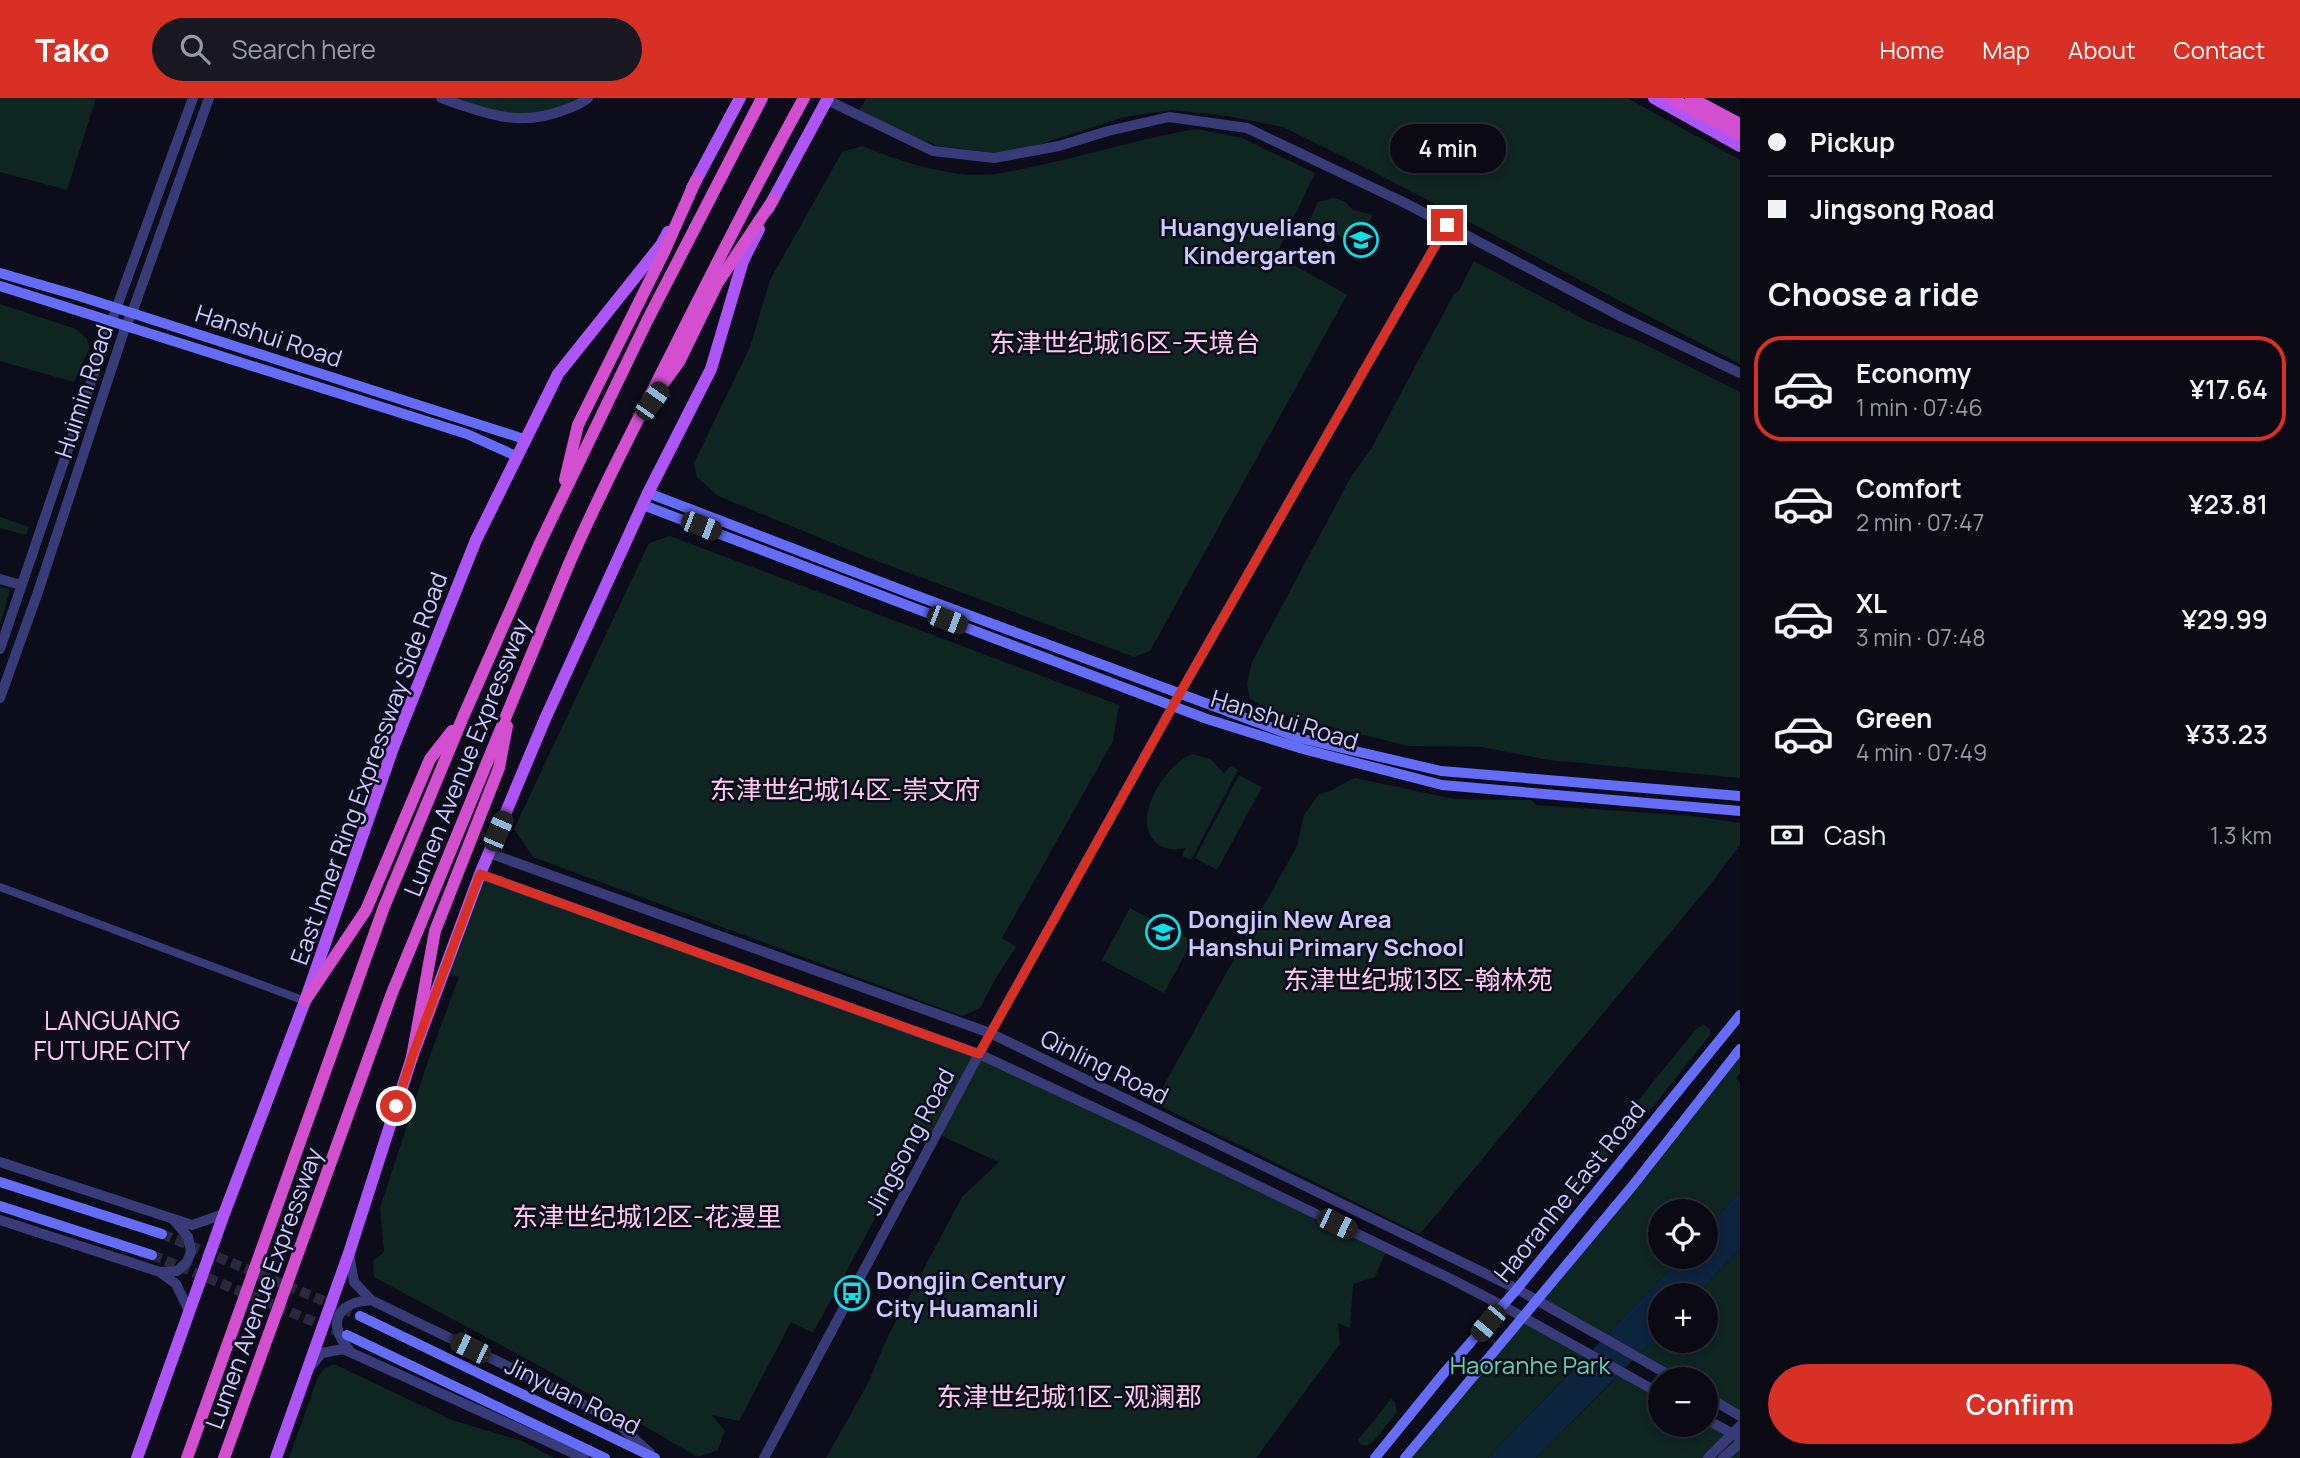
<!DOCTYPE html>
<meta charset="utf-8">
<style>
body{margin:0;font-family:Manrope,"Noto Sans SC",sans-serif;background:#181722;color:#f1f3f6;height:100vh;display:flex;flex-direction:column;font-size:26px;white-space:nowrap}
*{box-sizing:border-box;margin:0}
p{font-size:23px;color:#999aa0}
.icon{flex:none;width:38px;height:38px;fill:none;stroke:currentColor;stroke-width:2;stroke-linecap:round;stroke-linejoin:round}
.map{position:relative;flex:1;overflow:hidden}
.details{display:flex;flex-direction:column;background:#0a0914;width:560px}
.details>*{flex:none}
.top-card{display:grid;align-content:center;height:154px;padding:0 28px;background:#0a0914}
.controls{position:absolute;left:1648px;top:1101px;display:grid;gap:14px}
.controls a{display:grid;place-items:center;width:70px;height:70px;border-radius:50%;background:#0a0914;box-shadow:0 4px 10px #0003,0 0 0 2px #2a2a34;font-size:35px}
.end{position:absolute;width:32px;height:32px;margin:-16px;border:9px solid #d93025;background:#fff;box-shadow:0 0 0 4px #fff}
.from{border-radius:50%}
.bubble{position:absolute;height:49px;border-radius:24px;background:#0a0914;box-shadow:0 4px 10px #0003,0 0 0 2px #2a2a34;font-size:23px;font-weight:600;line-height:49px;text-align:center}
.car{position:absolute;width:21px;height:42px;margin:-21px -10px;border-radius:9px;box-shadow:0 0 5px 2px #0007;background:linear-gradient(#222 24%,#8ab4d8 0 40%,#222 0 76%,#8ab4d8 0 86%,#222 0)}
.top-card b{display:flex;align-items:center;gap:24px;height:66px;font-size:26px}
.top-card b+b{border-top:2px solid #2a2a34}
.top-card i{width:18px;height:18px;background:#f1f3f6}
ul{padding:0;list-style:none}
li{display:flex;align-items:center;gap:21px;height:105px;margin:0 14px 10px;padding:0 14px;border:4px solid transparent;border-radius:28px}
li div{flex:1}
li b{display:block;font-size:26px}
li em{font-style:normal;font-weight:600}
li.active{border-color:#d93025}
li>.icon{width:63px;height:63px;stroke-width:1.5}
h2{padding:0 28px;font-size:32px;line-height:84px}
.pay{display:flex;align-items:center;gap:18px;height:77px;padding:0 28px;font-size:26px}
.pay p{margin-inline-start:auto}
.cta{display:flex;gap:14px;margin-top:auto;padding:14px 28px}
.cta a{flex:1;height:80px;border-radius:42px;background:#d93025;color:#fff;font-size:28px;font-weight:600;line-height:80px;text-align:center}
header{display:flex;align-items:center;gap:42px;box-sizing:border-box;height:98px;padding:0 35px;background:#d93025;color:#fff}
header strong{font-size:33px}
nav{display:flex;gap:38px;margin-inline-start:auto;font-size:24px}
.search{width:490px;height:63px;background:#181722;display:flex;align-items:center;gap:18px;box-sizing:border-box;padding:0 24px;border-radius:38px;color:#999aa0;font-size:26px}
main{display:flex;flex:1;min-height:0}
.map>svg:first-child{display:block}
.green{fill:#0f2522}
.water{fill:#0d233e}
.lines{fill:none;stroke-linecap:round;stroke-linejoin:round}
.secondary-tunnel{stroke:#2a283d;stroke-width:10;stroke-dasharray:10 5;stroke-linecap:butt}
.minor{stroke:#393b78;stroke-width:8}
.tertiary{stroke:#393b78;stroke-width:10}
.secondary{stroke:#646cf8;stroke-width:10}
.primary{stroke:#ae55f7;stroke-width:12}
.trunk{stroke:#d24fd0;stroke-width:12}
.route{stroke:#d93025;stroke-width:9}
.labels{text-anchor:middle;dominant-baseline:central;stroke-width:5;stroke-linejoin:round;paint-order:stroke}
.poi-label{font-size:24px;font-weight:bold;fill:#cbc9fd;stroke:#0d0c1b;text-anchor:start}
.street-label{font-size:24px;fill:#cbc9fd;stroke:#0d0c1b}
.park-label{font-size:24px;fill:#59d8af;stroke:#0d0c1b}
.neighbourhood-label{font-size:26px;fill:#fdcaee;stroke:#0d0c1b}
</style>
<header>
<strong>Tako</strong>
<div class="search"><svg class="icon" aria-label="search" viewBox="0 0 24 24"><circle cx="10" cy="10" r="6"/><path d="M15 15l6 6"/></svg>Search here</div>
<nav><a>Home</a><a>Map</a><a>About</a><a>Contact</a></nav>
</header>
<main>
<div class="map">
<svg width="1740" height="1360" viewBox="0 0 1740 1360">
<rect width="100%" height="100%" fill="#0d0c1b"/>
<g class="green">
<polygon points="0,0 96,0 67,92 0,74"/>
<polygon points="441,0 588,0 545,19 497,19"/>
<polygon points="867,0 1627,0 1740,62 1740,266 1374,74 1283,29 1227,18 1172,12 1124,19 1028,50 994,55 938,48 857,16"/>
<path d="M 1197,31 L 1242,40 L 1315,75 L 1276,157 L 1347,197 L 1150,553 L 1134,559 L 864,458 L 718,398 L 697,379 L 694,365 L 750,249 L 770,182 L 842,54 L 862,48 C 897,62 933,74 971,77 C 995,78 1022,71 1045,66 C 1096,55 1146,39 1197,31 Z"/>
<polygon points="1333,100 1344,103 1353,112 1373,117 1356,146 1309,123 1318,104"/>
<polygon points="1474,163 1587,223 1638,243 1740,294 1740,680 1549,662 1482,649 1408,648 1272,614 1249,600 1247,585 1252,564 1352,377 1371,351 1454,196 1459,193"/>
<polygon points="0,206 76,231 87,241 89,251 74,284 0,263"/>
<polygon points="0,419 29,429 26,437 0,430"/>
<polygon points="670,438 1119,607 1113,643 1002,840 1016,849 997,878 980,910 962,918 533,759 514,731 649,445"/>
<polygon points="0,489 10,491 0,527"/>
<path d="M 1192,656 L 1211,661 L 1224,676 L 1230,668 L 1238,672 L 1191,762 L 1182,758 L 1185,750 C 1159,756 1142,738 1148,712 C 1153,691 1172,664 1192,656 Z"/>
<polygon points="1239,677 1262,689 1217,772 1195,760"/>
<path d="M 1355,680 L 1454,701 L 1532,702 L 1536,707 L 1692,718 L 1740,725 L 1740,747 L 1709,788 L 1420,1136 L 1154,1005 L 1297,748 L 1304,717 L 1319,696 C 1333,694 1341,685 1355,680 Z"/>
<polygon points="480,776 979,956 1387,1150 1375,1179 1353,1186 1350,1230 1338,1225 1340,1246 1256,1360 826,1360 868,1285 887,1240 962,1099 999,1064 924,1030 813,1235 791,1224 739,1323 712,1317 725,1333 718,1352 698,1359 547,1272 374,1179 373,1163 384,1154 380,1110 429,960 459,879 444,873"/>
<polygon points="1130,810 1192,843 1164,895 1102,862"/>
<polygon points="1704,927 1710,931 1710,937 1635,1031 1628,1034 1622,1029 1627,1016 1697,930"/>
<polygon points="1740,956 1740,975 1736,980 1740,984 1740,1093 1706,1132 1706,1113 1661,1113 1661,1158 1682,1159 1604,1240 1536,1202"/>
<polygon points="1611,1043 1616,1048 1614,1054 1538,1146 1528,1155 1517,1156 1521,1145 1605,1044"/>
<polygon points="1740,1150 1740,1318 1706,1298 1706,1281 1676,1281 1637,1258 1661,1234 1661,1242 1706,1242 1706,1197 1697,1197"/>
<polygon points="1522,1219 1588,1256 1488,1360 1405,1360"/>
<polygon points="334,1266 452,1322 522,1343 554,1360 289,1360 318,1279 325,1270"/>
<polygon points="1621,1275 1661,1296 1661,1326 1706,1326 1740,1340 1740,1360 1536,1360"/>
<polygon points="1391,1301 1395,1304 1397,1314 1373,1344 1368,1347 1361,1347 1358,1342"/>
</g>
<polygon class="water" points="1740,1093 1740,1150 1697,1197 1661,1197 1661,1234 1536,1360 1488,1360 1682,1159 1706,1158 1706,1132"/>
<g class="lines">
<g class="secondary-tunnel">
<polyline points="162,1136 360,1218"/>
<polyline points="152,1157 344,1236"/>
</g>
<polyline class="minor" points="0,789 305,903"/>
<g class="tertiary">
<path d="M 441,0 C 484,15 519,30 564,12 C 573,9 581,6 588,0"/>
<polyline points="827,2 933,53 994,60 1059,48 1108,33 1169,19 1247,30 1405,105 1622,219 1740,275"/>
<polyline points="0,481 21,487"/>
<polyline points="0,551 112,222 193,0"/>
<polyline points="0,600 38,494 126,227 132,215 209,0"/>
<polyline points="489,755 990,935 1517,1191 1676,1281"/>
<polyline points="480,776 979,956 1138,1030 1453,1182 1503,1208 1661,1296"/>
<polyline points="0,1064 192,1127 224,1116"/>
<polyline points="0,1122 160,1174 176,1186 189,1213"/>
<polyline points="349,1156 354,1184 371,1202 569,1298 618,1326 650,1355"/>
<polyline points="160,1174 177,1173 187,1164 191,1154 188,1139 174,1122"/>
<path d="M 349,1252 C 327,1225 336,1205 371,1202"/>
<polyline points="311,1268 322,1255 343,1251 584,1360"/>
<polyline points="1706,1298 1740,1318"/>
<polyline points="1706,1321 1740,1340"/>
<polyline points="764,1360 979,956 1179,597 1447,127"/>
<polyline points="1708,1360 1740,1328"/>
<polyline points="1723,1360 1740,1345"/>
</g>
<g class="secondary">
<polyline points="0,175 79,198 524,341"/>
<polyline points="0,188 467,336 516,358"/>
<polyline points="648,395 912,496 1299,640 1441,673 1740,698"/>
<polyline points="643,407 1207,621 1303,651 1442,687 1740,713"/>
<polyline points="0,1084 162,1136"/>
<polyline points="0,1108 152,1157"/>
<polyline points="360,1218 655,1360"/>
<polyline points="347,1237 605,1360"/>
<polyline points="1375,1360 1444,1275 1517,1191 1740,917"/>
<polyline points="1405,1360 1634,1086 1740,951"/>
</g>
<g class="primary">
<polyline points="1654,0 1740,48"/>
<polyline points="692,90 740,0"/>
<polyline points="768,111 828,0"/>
<polyline points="137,1360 224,1116 305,903 393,650 476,442 558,276 661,147 668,134"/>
<polyline points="276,1360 349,1155 412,959 480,776 545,621 648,395 711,271 743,163 759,131"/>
</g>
<g class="trunk">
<polyline points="1670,0 1740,36"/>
<polyline points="1691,0 1740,26"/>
<polyline points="660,290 679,264 717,186 773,102"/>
<polyline points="565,382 578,327 664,154 696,82"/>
<polyline points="305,903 366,812 430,661 452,633"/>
<polyline points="412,959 435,833 499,670 507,628"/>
<polyline points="187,1360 384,809 463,619 540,445 647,223 762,0"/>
<path d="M 224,1360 L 392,895 L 568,468 C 598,399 632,333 666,266 C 711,177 755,88 804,0"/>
</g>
</g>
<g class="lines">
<polyline class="route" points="396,1008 412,959 480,776 979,956 1179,597 1447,127"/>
</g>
<defs>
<g id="school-ring" transform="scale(1.75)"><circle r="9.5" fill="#0d0c1b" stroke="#0be1e6" stroke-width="1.5"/><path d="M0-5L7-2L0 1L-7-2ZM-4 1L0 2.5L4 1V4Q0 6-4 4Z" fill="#0be1e6"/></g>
<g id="bus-ring" transform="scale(1.75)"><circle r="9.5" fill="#0d0c1b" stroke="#0be1e6" stroke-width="1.5"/><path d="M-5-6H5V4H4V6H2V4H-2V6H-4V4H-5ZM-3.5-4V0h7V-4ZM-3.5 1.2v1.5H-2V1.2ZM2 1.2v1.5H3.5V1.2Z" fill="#0be1e6"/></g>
</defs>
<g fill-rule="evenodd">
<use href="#school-ring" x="1361" y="142"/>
<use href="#school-ring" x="1163" y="834"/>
<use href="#bus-ring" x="852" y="1195"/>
</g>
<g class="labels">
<g class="poi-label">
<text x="1336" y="128" text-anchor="end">Huangyueliang<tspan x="1336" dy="28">Kindergarten</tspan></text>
<text x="1188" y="820">Dongjin New Area<tspan x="1188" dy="28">Hanshui Primary School</tspan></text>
<text x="876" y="1181">Dongjin Century<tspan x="876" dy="28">City Huamanli</tspan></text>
</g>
<g class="street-label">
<text transform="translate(269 237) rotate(18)">Hanshui Road</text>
<text transform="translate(83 293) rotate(-72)">Huimin Road</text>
<text transform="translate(1285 621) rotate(17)">Hanshui Road</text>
<text transform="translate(466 659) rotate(-68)">Lumen Avenue Expressway</text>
<text transform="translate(368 670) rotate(-70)">East Inner Ring Expressway Side Road</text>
<text transform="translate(1105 968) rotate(26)">Qinling Road</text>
<text transform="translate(909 1043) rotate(-62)">Jingsong Road</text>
<text transform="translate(1569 1093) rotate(-51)">Haoranhe East Road</text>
<text transform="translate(263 1190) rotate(-70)">Lumen Avenue Expressway</text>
<text transform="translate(573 1297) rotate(26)">Jinyuan Road</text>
</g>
<g class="park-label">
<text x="1530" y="1266">Haoranhe Park</text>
</g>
<g class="neighbourhood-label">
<text x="1125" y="244">东津世纪城16区-天境台</text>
<text x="845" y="691">东津世纪城14区-崇文府</text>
<text x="1418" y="881">东津世纪城13区-翰林苑</text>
<text x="112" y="922">LANGUANG<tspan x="112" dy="30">FUTURE CITY</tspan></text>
<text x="647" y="1118">东津世纪城12区-花漫里</text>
<text x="1069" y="1298">东津世纪城11区-观澜郡</text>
</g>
</g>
</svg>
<div class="controls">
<a><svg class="icon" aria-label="locate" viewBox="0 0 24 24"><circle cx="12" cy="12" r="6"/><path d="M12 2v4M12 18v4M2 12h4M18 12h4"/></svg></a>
<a>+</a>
<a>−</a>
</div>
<i class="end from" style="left:396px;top:1008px"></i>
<i class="end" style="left:1447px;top:127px"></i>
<div class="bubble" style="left:1390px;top:26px;width:116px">4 min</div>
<i class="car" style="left:652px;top:303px;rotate:35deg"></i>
<i class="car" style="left:701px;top:428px;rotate:111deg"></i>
<i class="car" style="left:947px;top:522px;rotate:111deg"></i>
<i class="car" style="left:498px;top:733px;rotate:23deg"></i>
<i class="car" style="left:1337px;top:1126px;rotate:116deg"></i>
<i class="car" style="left:1488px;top:1225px;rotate:220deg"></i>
<i class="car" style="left:470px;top:1250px;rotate:296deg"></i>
</div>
<section class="details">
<div class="top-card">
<b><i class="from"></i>Pickup</b>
<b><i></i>Jingsong Road</b>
</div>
<h2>Choose a ride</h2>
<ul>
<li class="active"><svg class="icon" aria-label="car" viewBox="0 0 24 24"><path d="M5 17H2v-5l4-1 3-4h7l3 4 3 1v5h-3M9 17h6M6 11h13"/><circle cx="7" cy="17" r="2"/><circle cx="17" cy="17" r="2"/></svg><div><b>Economy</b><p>1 min · 07:46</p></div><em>¥17.64</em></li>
<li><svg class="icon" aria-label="car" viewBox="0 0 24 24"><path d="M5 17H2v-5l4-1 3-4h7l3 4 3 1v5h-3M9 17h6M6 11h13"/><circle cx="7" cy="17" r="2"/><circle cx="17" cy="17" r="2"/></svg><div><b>Comfort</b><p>2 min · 07:47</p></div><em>¥23.81</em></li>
<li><svg class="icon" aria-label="car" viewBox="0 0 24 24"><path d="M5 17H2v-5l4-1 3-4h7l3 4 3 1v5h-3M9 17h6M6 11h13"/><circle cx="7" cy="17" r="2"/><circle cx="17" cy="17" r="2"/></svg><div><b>XL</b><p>3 min · 07:48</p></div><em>¥29.99</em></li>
<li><svg class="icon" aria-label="car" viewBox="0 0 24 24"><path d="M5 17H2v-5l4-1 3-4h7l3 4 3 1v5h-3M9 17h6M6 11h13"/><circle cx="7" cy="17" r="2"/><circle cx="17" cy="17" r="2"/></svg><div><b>Green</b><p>4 min · 07:49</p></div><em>¥33.23</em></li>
</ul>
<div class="pay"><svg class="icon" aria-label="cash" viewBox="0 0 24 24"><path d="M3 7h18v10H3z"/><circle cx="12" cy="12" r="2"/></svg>Cash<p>1.3 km</p></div>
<div class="cta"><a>Confirm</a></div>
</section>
</main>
